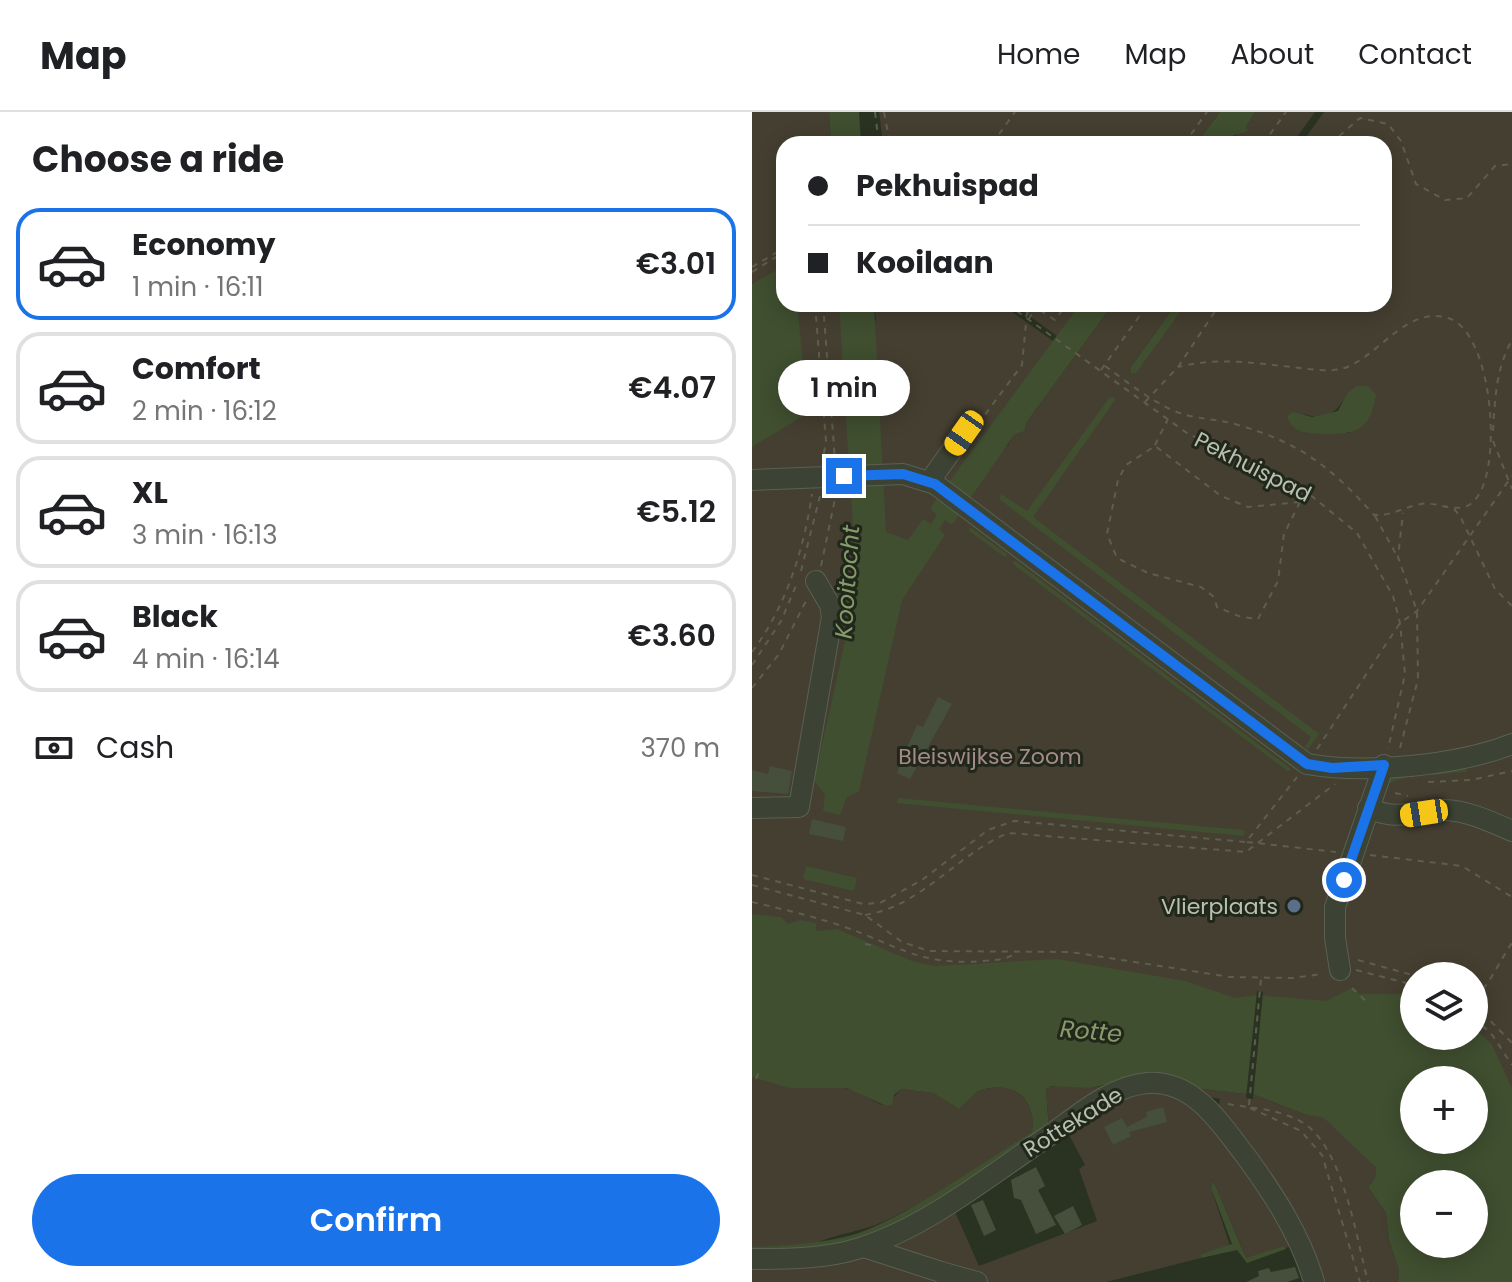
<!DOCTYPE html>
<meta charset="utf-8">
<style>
body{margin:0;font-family:Poppins,sans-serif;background:#f2f2f2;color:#202124;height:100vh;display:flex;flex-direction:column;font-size:30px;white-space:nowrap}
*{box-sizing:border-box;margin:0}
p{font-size:26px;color:#757577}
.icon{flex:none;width:44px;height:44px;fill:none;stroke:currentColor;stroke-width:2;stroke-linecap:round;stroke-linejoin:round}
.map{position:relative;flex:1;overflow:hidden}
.details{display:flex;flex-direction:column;background:#fff;width:752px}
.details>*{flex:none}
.guide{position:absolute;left:24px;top:24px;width:616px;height:176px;border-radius:24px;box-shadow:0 4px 20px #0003;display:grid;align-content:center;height:176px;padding:0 32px;background:#fff}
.fabs{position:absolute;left:648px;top:850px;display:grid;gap:16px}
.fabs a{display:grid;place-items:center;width:88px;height:88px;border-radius:50%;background:#fff;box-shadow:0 4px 20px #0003;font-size:40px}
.end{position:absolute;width:36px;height:36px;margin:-18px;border:10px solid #1a73e8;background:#fff;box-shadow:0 0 0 4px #fff}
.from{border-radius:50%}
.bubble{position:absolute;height:56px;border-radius:28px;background:#fff;box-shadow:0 4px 20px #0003;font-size:26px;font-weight:600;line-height:56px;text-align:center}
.car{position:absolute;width:24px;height:48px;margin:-24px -12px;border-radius:10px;box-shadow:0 0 6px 2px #0007;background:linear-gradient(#f5c518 24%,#345 0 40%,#f5c518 0 76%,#345 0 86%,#f5c518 0)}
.guide b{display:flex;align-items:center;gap:28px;height:76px;font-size:30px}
.guide b+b{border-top:2px solid #e0e0e0}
.guide i{width:20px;height:20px;background:#202124}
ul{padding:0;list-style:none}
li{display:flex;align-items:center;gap:24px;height:112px;margin:0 16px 12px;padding:0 16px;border:4px solid #e0e0e0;border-radius:24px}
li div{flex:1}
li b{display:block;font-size:30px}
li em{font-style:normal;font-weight:600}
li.on{border-color:#1a73e8}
li>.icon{width:72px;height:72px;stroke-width:1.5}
h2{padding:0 32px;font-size:36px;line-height:96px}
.pay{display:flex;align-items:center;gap:20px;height:88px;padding:0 32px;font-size:30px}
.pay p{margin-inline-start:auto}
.cta{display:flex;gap:16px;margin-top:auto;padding:16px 32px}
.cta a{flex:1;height:92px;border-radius:48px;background:#1a73e8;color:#fff;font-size:32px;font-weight:600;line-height:92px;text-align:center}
header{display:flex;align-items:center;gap:48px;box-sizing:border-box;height:112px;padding:0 40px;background:#fff;border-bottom:2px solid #e0e0e0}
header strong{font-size:38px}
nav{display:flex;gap:44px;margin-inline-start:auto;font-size:28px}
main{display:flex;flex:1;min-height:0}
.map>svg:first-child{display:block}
.green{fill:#453f31;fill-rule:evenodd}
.water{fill:#404f30;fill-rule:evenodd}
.pier{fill:#2a3221}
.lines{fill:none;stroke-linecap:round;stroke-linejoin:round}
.stream{stroke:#404f30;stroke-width:4}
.building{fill:#464f3b}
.minor-casing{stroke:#5a6152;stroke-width:22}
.path{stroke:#5d5e4d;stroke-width:2;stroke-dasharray:6 6;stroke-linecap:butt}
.minor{stroke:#3c4334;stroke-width:20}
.route{stroke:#1a73e8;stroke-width:10}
.service-dot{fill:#5c6f8a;stroke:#21271a;stroke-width:3}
.labels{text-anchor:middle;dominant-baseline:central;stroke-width:6;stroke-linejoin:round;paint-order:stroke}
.street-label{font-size:22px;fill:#b7c0ae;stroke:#21271a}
.park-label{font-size:22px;fill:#a48b88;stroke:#21271a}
.poi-label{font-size:22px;fill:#b7c0ae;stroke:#21271a;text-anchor:end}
.water-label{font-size:24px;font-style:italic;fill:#859b6b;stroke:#21271a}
</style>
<header>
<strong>Map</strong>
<nav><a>Home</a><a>Map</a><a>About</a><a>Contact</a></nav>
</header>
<main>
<section class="details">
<h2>Choose a ride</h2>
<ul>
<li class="on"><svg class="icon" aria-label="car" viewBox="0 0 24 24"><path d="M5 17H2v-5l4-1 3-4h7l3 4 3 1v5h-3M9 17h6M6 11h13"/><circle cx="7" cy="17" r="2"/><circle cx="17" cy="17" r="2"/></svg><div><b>Economy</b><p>1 min · 16:11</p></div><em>€3.01</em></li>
<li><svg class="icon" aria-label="car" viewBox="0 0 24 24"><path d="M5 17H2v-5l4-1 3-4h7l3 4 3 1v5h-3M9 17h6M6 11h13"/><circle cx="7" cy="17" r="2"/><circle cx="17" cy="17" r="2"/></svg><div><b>Comfort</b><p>2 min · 16:12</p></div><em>€4.07</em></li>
<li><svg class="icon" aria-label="car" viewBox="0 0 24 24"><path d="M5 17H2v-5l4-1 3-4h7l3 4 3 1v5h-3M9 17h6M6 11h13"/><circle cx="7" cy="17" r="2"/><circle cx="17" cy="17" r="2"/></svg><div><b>XL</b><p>3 min · 16:13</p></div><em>€5.12</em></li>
<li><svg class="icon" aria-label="car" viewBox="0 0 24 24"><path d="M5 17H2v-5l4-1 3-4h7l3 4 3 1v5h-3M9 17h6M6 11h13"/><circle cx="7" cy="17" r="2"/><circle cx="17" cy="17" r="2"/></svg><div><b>Black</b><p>4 min · 16:14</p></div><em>€3.60</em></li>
</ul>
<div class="pay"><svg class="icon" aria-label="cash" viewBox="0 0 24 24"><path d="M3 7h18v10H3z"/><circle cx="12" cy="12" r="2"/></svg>Cash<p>370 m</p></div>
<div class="cta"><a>Confirm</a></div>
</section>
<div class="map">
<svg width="760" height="1170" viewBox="0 0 760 1170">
<rect width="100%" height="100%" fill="#2a3221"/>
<g class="green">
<path d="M 0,0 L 77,0 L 79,32 L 32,32 L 32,192 L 103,192 L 124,209 L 122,192 L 249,192 L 301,229 L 222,337 L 255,334 L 262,323 L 273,319 L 274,311 L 361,192 L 424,192 L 379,255 L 382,261 L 434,192 L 632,192 L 632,32 L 549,32 L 572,0 L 760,0 L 760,1156 L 722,924 L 722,864 L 662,864 L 662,913 L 184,876 L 0,830 ZM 595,281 L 598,321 L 576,319 L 552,302 C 574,310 586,300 595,281 Z"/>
<polygon points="127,0 468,0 444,32 131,32"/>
<polygon points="503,0 563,0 540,32 473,32 494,15"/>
<polygon points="261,192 328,192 305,224"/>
<path d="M 0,946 C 42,990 42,969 93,976 C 106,978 120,990 134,994 L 149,977 L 181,981 L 207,997 L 226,979 C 259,968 285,984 280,1020 C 232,1049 179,1089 128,1111 C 104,1122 66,1123 50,1142 L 0,1142 Z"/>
<path d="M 403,965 L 450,977 L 503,983 L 552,1002 L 572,1005 L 624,1056 L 623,1066 L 616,1075 L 634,1101 L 637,1128 L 647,1158 L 646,1170 L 568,1170 L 556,1137 L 530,1088 L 465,999 L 468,987 C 449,984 433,973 415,969 C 370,959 331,995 297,1018 L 294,976 L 307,973 L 338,976 Z"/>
<polygon points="381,978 432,984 495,1056 541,1134 494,1146 461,1068 459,1076 478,1134 449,1142 449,1146 354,1170 0,1170 0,1152 30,1152 200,1093 227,1154 345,1109 327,1057 333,1053 315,1019"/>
</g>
<g class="water">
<polygon points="77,0 107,0 109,32 79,32"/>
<polygon points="468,0 503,0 494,15 496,19 477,25 473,32 444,32"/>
<polygon points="30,155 32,192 45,192 56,301 0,335 0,172"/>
<polygon points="87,192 122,192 134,420 156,428 171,407 179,412 185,403 178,396 328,192 361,192 274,311 273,319 262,323 200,413 193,408 187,417 193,423 150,488 107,679 95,685 88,703 71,699 73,683 62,669 101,493 104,464"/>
<polygon points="424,192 434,192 384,261 379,261 379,255"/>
<path d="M 605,274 L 616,274 L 624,283 C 621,296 619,310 606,317 C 596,324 559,323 548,319 C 541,316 538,311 535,305 L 540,300 L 560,305 L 586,299 L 595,281 Z"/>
<polygon points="362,285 363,288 281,405 567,622 556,637 553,635 559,625 247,387 249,382 275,399 357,286"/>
<polygon points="146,686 491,718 493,721 491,724 145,691"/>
<polygon points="54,754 105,766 102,779 51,767"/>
<path d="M 0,802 L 29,805 L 36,812 L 48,808 L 64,811 L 64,819 L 85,817 L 160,849 L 183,854 L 305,847 L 433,869 L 483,886 L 505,883 L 574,889 L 600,876 L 607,882 L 662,882 L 662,924 L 722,924 L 722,916 L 739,931 L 760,976 L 760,1170 L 646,1170 L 647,1158 L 637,1128 L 634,1101 L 616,1075 L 623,1066 L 624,1056 L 572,1006 L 552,1002 L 503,983 L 450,977 L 429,970 L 371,969 L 338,976 L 300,974 L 294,977 L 297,1018 C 242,1053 167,1112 104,1129 C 70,1138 35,1138 0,1141 L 0,1135 C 35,1133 70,1132 104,1122 C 157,1104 230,1050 280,1020 C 285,984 259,968 226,979 L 207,997 L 181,981 L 149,977 L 142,983 L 140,993 L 134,994 L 95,976 L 38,976 L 0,965 ZM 662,968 L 722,968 L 722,1028 L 662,1028 ZM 662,1072 L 722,1072 L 722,1132 L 662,1132 Z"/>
<polygon points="461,1068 494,1146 532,1134 534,1137 495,1151 485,1138 449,1146 449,1142 480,1132 459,1076"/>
</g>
<polygon class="pier" points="505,879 511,880 501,987 494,986"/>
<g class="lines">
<g class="stream">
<polyline points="219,418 253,443"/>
<polyline points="263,451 536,657"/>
<polyline points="680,661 713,658"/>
<polyline points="635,670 651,664"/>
</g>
</g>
<g class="building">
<polygon points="186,585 200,592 158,667 145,661 151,644 165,613 171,615"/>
<polygon points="18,654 40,659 36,682 0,679 0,658 16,662"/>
<polygon points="60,707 94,715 91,729 57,722"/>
<polygon points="411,995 415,1010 377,1020 379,1024 361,1033 352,1015 370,1006 375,1015 395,1005 394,1000"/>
<polygon points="284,1055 293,1074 286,1078 304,1113 284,1122 269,1088 262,1086 259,1068"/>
<polygon points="231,1088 244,1118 232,1124 219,1093"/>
<polygon points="321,1094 330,1113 313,1122 302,1104"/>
<polygon points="543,1155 547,1166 535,1170 494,1170 507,1164 506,1159 517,1156 519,1160"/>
</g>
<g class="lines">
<g class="minor-casing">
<g id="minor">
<path d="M 0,368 L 151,362 L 183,372 L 555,652 C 613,662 704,654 760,632"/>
<polyline points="178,369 212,321"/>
<polyline points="0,696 47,695 80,505 78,493 64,469"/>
<path d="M 616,696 C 647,710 661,698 692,698 C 714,698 740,710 760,719"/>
<polyline points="588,858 583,826 583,795 632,653"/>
<polyline points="112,1135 189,1160 200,1170"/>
<path d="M 0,1147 C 35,1147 74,1147 108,1136 C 175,1115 237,1064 295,1025 C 324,1005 358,974 395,971 C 442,968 468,1011 493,1043 C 521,1081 549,1124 562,1170"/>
<polyline points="189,1160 225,1170"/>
</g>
</g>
<g class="path">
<polyline points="123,0 127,32"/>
<polyline points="132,0 138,32"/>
<polyline points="240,32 263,0"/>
<polyline points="432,32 455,0"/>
<polyline points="511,32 534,0"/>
<polyline points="578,32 608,6 636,12 649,29 664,72 693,88 715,86 743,54 760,52"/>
<polyline points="0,155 32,136"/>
<polyline points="0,160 32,140"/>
<polyline points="63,192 74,329 71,346"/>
<polyline points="71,192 83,348"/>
<polyline points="255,192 435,321 556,381 605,421 641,484 648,511 653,562 636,637"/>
<polyline points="267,192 276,199 274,205"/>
<polyline points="278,192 303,208 315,192"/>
<path d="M 353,254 C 374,269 396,287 420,298 C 442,308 464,306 486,313 C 549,331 580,356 622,403 C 640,404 652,395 669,392 C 685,389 708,404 722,389 C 752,359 741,219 696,206 C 653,193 625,248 589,257 C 575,260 555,257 540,255 C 501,251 465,245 426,255"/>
<polyline points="349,258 396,192"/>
<polyline points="393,290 426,255 468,192"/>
<polyline points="226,312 270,253 274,211 284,196"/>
<path d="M 741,319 C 743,287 744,256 760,228"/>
<polyline points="741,329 760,377"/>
<polyline points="403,333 416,307"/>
<polyline points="548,390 532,422 526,469 506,507 489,505 465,495 462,485 449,475 396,461 365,446 355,422 366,368 374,353 403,334 469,384 496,395 548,390 555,382"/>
<polyline points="702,397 708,404 743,477 760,494"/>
<polyline points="623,404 645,444"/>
<polyline points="69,454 84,382"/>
<polyline points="49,459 68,384"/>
<path d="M 0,540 C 34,495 52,437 60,382"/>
<polyline points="0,553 29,509 46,469"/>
<polyline points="0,576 27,542 54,489"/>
<polyline points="648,636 666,567 665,499 646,445 651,401"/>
<polyline points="565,637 648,511 665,499 760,364"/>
<polyline points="676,670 719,668 760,659"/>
<polyline points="643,681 656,684"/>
<polyline points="495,730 584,740"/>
<polyline points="618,743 710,754 760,785"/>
<polyline points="0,763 111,792 128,791 170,768 236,718 262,709 494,730 545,665"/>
<polyline points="0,773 113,803 150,830 177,839 319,840 478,865 541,866 570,862"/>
<path d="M 0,790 C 30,797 60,804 90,814 C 145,833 167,854 231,849 C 244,848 255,848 265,840"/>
<path d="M 113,803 C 170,794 204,743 256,721 L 494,740 L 583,672"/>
<polyline points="113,832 118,833 121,826"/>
<polyline points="606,848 664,864"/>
<polyline points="604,858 662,873"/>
<polyline points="600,876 616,891"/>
<path d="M 722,885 C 736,877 749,846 760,831"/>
<polyline points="722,892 760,931"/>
<polyline points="722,905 741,924 760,953"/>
<polyline points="4,967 7,960"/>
<path d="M 476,992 C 499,996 526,997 548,1009 C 591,1032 604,1125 616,1170"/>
<polyline points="497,993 509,867"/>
<polyline points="498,996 549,1019 570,1043 608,1170"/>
</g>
<use href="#minor" class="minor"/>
</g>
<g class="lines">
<polyline class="route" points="92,364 151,362 183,372 555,652 580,656 632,653 592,768"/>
</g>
<circle class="service-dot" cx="542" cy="794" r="8"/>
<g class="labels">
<g class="street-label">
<text transform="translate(501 355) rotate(27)">Pekhuispad</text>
<text transform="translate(321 1010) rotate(-32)">Rottekade</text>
</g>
<g class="park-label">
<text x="238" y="644">Bleiswijkse Zoom</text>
</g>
<g class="poi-label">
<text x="526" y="794">Vlierplaats</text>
</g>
<g class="water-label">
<text transform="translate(95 470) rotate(-86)">Kooitocht</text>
<text transform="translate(339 919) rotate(5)">Rotte</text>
</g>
</g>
</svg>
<div class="fabs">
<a><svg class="icon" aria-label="layers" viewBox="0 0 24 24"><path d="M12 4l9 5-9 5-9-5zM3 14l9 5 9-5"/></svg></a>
<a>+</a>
<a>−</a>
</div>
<i class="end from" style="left:592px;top:768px"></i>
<i class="end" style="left:92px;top:364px"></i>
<div class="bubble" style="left:26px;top:248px;width:132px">1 min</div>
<i class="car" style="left:212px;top:321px;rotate:215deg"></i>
<i class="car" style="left:672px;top:701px;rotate:261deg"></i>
<div class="guide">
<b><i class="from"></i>Pekhuispad</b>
<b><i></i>Kooilaan</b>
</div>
</div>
</main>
